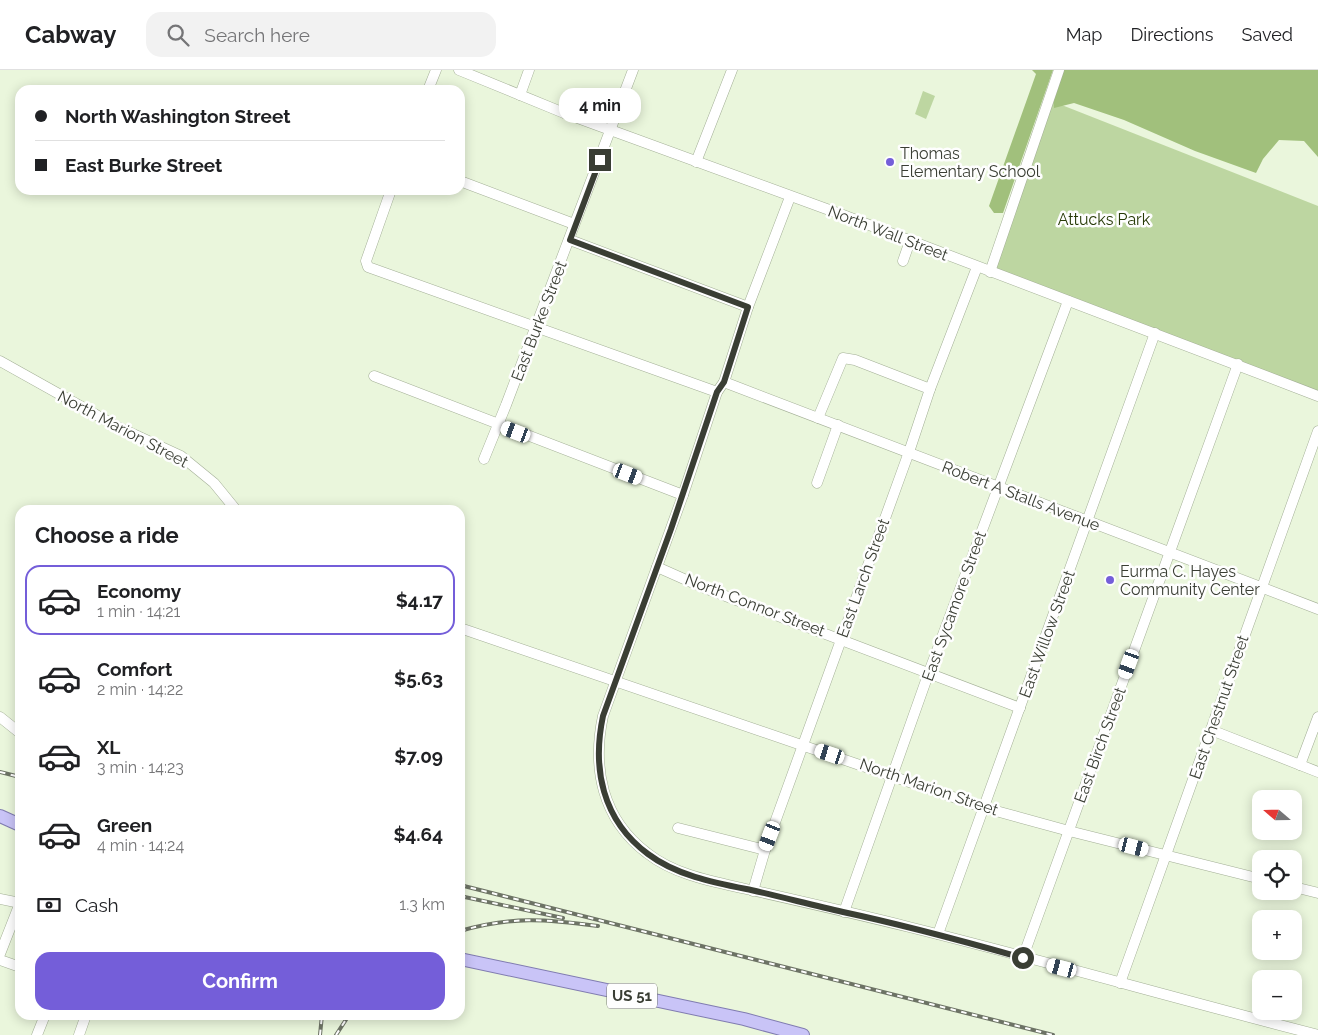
<!DOCTYPE html>
<meta charset="utf-8">
<style>
body{margin:0;font-family:Raleway,sans-serif;background:#f2f2f2;color:#202124;height:100vh;display:flex;flex-direction:column;font-size:19px;white-space:nowrap}
*{box-sizing:border-box;margin:0}
p{font-size:16px;color:#757577}
.icon{flex:none;width:28px;height:28px;fill:none;stroke:currentColor;stroke-width:2;stroke-linecap:round;stroke-linejoin:round}
.map{position:relative;flex:1;overflow:hidden}
.panel{position:absolute;left:15px;top:435px;width:450px;height:515px;display:flex;flex-direction:column;background:#fff;border-radius:15px;box-shadow:0 2px 12px #0003}
.panel>*{flex:none}
.banner{position:absolute;left:15px;top:15px;width:450px;height:110px;border-radius:15px;box-shadow:0 2px 12px #0003;display:grid;align-content:center;height:110px;padding:0 20px;background:#fff}
.needle{width:32px;rotate:290deg}
.controls{position:absolute;left:1252px;top:720px;display:grid;gap:10px}
.controls a{display:grid;place-items:center;width:50px;height:50px;border-radius:10px;background:#fff;box-shadow:0 2px 12px #0003;font-size:25px}
.end{position:absolute;width:22px;height:22px;margin:-11px;border:6px solid #3a3e34;background:#fff;box-shadow:0 0 0 2px #fff}
.from{border-radius:50%}
.bubble{position:absolute;height:35px;border-radius:15px;background:#fff;box-shadow:0 2px 12px #0003;font-size:16px;font-weight:700;line-height:35px;text-align:center}
.car{position:absolute;width:15px;height:30px;margin:-15px -8px;border-radius:6px;box-shadow:0 0 4px 1px #0007;background:linear-gradient(#fff 24%,#345 0 40%,#fff 0 76%,#345 0 86%,#fff 0)}
.banner b{display:flex;align-items:center;gap:18px;height:48px;font-size:19px}
.banner b+b{border-top:1px solid #e0e0e0}
.banner i{width:12px;height:12px;background:#202124}
ul{padding:0;list-style:none}
li{display:flex;align-items:center;gap:15px;height:70px;margin:0 10px 8px;padding:0 10px;border:2px solid transparent;border-radius:15px}
li div{flex:1}
li b{display:block;font-size:19px}
li em{font-style:normal;font-weight:700}
li.on{border-color:#745ed9}
li>.icon{width:45px;height:45px;stroke-width:1.5}
h2{padding:0 20px;font-size:22px;line-height:60px}
.pay{display:flex;align-items:center;gap:12px;height:55px;padding:0 20px;font-size:19px}
.pay p{margin-inline-start:auto}
.primary-button{display:flex;gap:10px;margin-top:auto;padding:10px 20px}
.primary-button a{flex:1;height:58px;border-radius:15px;background:#745ed9;color:#fff;font-size:20px;font-weight:700;line-height:58px;text-align:center}
header{display:flex;align-items:center;gap:30px;box-sizing:border-box;height:70px;padding:0 25px;background:#fff;border-bottom:1px solid #e0e0e0}
header strong{font-size:24px}
nav{display:flex;gap:28px;margin-inline-start:auto;font-size:18px}
.search{width:350px;height:45px;background:#f2f2f2;display:flex;align-items:center;gap:12px;box-sizing:border-box;padding:0 18px;border-radius:15px;color:#757577;font-size:19px}
.map>svg:first-child{display:block}
.green{fill:#bdd6a1}
.forest{fill:#a1c07c}
.lines{fill:none;stroke-linecap:round;stroke-linejoin:round}
.minor-casing{stroke:#a3af96;stroke-width:11}
.major-casing{stroke:#807cb0;stroke-width:14}
.minor{stroke:#fff;stroke-width:10}
.major{stroke:#c9c4f7;stroke-width:12}
.rail-casing{stroke:#6d7365;stroke-width:4}
.rail{stroke:#fefefe;stroke-width:2;stroke-dasharray:5.5;stroke-linecap:butt}
.route{stroke:#3a3e34;stroke-width:6}
.poi-dot{fill:#745ed9;stroke:#fefefe;stroke-width:2}
.labels{text-anchor:middle;dominant-baseline:central;stroke-width:5;stroke-linejoin:round;paint-order:stroke}
.shield{fill:#fefefe;stroke:#757871;stroke-width:1}
.shield-label{font-size:15px;font-weight:bold;fill:#3a3e34}
.poi-label{font-size:16px;fill:#3a3e34;stroke:#fefefe;text-anchor:start}
.park-label{font-size:16px;fill:#273a07;stroke:#fefefe}
.street-label{font-size:16px;fill:#3a3e34;stroke:#fefefe}
</style>
<header>
<strong>Cabway</strong>
<div class="search"><svg class="icon" aria-label="search" viewBox="0 0 24 24"><circle cx="10" cy="10" r="6"/><path d="M15 15l6 6"/></svg>Search here</div>
<nav><a>Map</a><a>Directions</a><a>Saved</a></nav>
</header>
<div class="map">
<svg width="1318" height="965" viewBox="0 0 1318 965">
<rect width="100%" height="100%" fill="#eaf6dc"/>
<g class="green">
<polygon points="923,21 935,26 926,49 915,44"/>
<polygon points="1049,30 1318,136 1318,326 990,202"/>
</g>
<g class="forest">
<polygon points="1032,0 1053,0 1003,143 994,143 989,136 1036,4"/>
<polygon points="1062,0 1318,0 1318,87 1304,71 1279,70 1263,89 1256,103 1195,81 1124,50 1074,33 1054,38 1053,25"/>
</g>
<g class="lines">
<g class="minor-casing">
<g id="minor">
<polyline points="459,0 564,43 843,145 1318,326"/>
<polyline points="428,20 436,0"/>
<polyline points="520,25 529,0"/>
<polyline points="696,92 732,0"/>
<polyline points="460,111 574,154"/>
<polyline points="391,120 366,191 368,197 717,322"/>
<path d="M 790,127 L 748,237 L 724,312 L 717,322 L 683,425 L 603,646 C 592,698 602,749 647,783 C 676,806 716,812 751,820 C 804,832 857,844 909,857 C 1046,891 1181,930 1318,965"/>
<polyline points="570,170 748,237"/>
<polyline points="903,191 910,171"/>
<polyline points="990,202 1059,0"/>
<polyline points="0,291 118,357 181,386 214,413 236,440"/>
<polyline points="374,306 683,425"/>
<polyline points="724,312 1318,539"/>
<polyline points="818,348 843,288 855,290 930,319"/>
<polyline points="484,389 506,335 633,0"/>
<polyline points="817,413 838,355"/>
<polyline points="657,497 702,517 1020,638"/>
<polyline points="460,558 985,738 1069,761 1261,809"/>
<polyline points="0,647 20,663"/>
<polyline points="1211,660 1318,702"/>
<polyline points="1300,695 1318,647"/>
<polyline points="678,758 765,780"/>
<polyline points="1294,817 1318,823"/>
<polyline points="753,821 765,780 909,382 930,319 977,197"/>
<polyline points="0,829 20,833"/>
<polyline points="844,842 929,602 1068,231"/>
<polyline points="938,864 1155,263"/>
<polyline points="0,884 20,833"/>
<polyline points="1023,887 1238,294"/>
<polyline points="0,890 20,897"/>
<polyline points="1120,913 1318,361"/>
<polyline points="37,965 45,945"/>
<polyline points="79,965 86,945"/>
</g>
</g>
<g class="major-casing">
<g id="major">
<polyline points="0,746 20,755"/>
<polyline points="460,889 744,949 803,965"/>
</g>
</g>
<use href="#minor" class="minor"/>
<use href="#major" class="major"/>
<g class="rail-casing">
<g id="rail">
<polyline points="0,702 20,707"/>
<polyline points="460,815 1053,965"/>
<polyline points="460,826 563,848"/>
<path d="M 460,861 C 513,846 545,849 598,856"/>
<polyline points="320,965 322,945"/>
<polyline points="336,965 349,945"/>
</g>
</g>
<use href="#rail" class="rail"/>
</g>
<g class="lines">
<path class="route" d="M 600,90 L 570,170 L 748,237 L 724,312 L 717,322 L 671,459 L 603,646 C 592,698 602,750 648,784 C 677,806 716,813 751,820 C 782,827 812,835 843,842 C 904,855 963,871 1023,888"/>
</g>
<g class="poi-dot">
<circle cx="890" cy="92" r="5"/>
<circle cx="1110" cy="510" r="5"/>
</g>
<g class="labels">
<rect class="shield" x="607" y="913.5" width="50" height="25" rx="4"/>
<g class="shield-label">
<text x="632" y="926">US 51</text>
</g>
<g class="poi-label">
<text x="900" y="83">Thomas<tspan x="900" dy="18">Elementary School</tspan></text>
<text x="1120" y="501">Eurma C. Hayes<tspan x="1120" dy="18">Community Center</tspan></text>
</g>
<g class="park-label">
<text x="1104" y="149">Attucks Park</text>
</g>
<g class="street-label">
<text transform="translate(888 163) rotate(21)">North Wall Street</text>
<text transform="translate(539 251) rotate(-69)">East Burke Street</text>
<text transform="translate(123 359) rotate(28)">North Marion Street</text>
<text transform="translate(1021 426) rotate(21)">Robert A Stalls Avenue</text>
<text transform="translate(863 508) rotate(-70)">East Larch Street</text>
<text transform="translate(755 535) rotate(21)">North Connor Street</text>
<text transform="translate(954 536) rotate(-70)">East Sycamore Street</text>
<text transform="translate(1047 564) rotate(-70)">East Willow Street</text>
<text transform="translate(1219 637) rotate(-71)">East Chestnut Street</text>
<text transform="translate(1100 675) rotate(-70)">East Birch Street</text>
<text transform="translate(929 717) rotate(19)">North Marion Street</text>
</g>
</g>
</svg>
<div class="controls">
<a><svg class="needle" viewBox="-14 -14 28 28"><path d="M0-13l5 13h-10z" fill="#e53935"/><path d="M0 13l5-13h-10z" fill="#757577"/></svg></a>
<a><svg class="icon" aria-label="locate" viewBox="0 0 24 24"><circle cx="12" cy="12" r="6"/><path d="M12 2v4M12 18v4M2 12h4M18 12h4"/></svg></a>
<a>+</a>
<a>−</a>
</div>
<i class="end from" style="left:1023px;top:888px"></i>
<i class="end" style="left:600px;top:90px"></i>
<div class="bubble" style="left:559px;top:18px;width:82px">4 min</div>
<i class="car" style="left:516px;top:362px;rotate:291deg"></i>
<i class="car" style="left:628px;top:404px;rotate:111deg"></i>
<i class="car" style="left:1129px;top:594px;rotate:200deg"></i>
<i class="car" style="left:830px;top:684px;rotate:288deg"></i>
<i class="car" style="left:770px;top:766px;rotate:201deg"></i>
<i class="car" style="left:1134px;top:777px;rotate:104deg"></i>
<i class="car" style="left:1062px;top:898px;rotate:285deg"></i>
<div class="banner">
<b><i class="from"></i>North Washington Street</b>
<b><i></i>East Burke Street</b>
</div>
<section class="panel">
<h2>Choose a ride</h2>
<ul>
<li class="on"><svg class="icon" aria-label="car" viewBox="0 0 24 24"><path d="M5 17H2v-5l4-1 3-4h7l3 4 3 1v5h-3M9 17h6M6 11h13"/><circle cx="7" cy="17" r="2"/><circle cx="17" cy="17" r="2"/></svg><div><b>Economy</b><p>1 min · 14:21</p></div><em>$4.17</em></li>
<li><svg class="icon" aria-label="car" viewBox="0 0 24 24"><path d="M5 17H2v-5l4-1 3-4h7l3 4 3 1v5h-3M9 17h6M6 11h13"/><circle cx="7" cy="17" r="2"/><circle cx="17" cy="17" r="2"/></svg><div><b>Comfort</b><p>2 min · 14:22</p></div><em>$5.63</em></li>
<li><svg class="icon" aria-label="car" viewBox="0 0 24 24"><path d="M5 17H2v-5l4-1 3-4h7l3 4 3 1v5h-3M9 17h6M6 11h13"/><circle cx="7" cy="17" r="2"/><circle cx="17" cy="17" r="2"/></svg><div><b>XL</b><p>3 min · 14:23</p></div><em>$7.09</em></li>
<li><svg class="icon" aria-label="car" viewBox="0 0 24 24"><path d="M5 17H2v-5l4-1 3-4h7l3 4 3 1v5h-3M9 17h6M6 11h13"/><circle cx="7" cy="17" r="2"/><circle cx="17" cy="17" r="2"/></svg><div><b>Green</b><p>4 min · 14:24</p></div><em>$4.64</em></li>
</ul>
<div class="pay"><svg class="icon" aria-label="cash" viewBox="0 0 24 24"><path d="M3 7h18v10H3z"/><circle cx="12" cy="12" r="2"/></svg>Cash<p>1.3 km</p></div>
<div class="primary-button"><a>Confirm</a></div>
</section>
</div>
